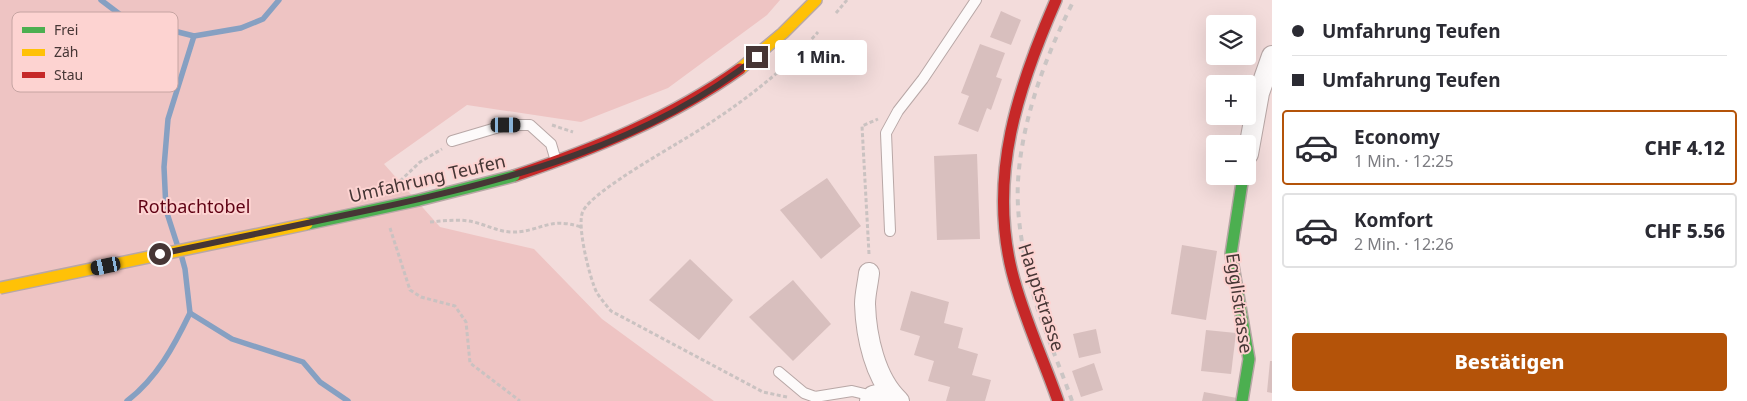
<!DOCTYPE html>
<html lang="de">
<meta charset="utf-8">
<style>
body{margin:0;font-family:"Noto Sans",sans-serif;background:#f2f2f3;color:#2b2b33;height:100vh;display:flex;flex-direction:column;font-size:19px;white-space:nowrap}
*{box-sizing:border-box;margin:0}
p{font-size:16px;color:#7c7c81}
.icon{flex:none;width:28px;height:28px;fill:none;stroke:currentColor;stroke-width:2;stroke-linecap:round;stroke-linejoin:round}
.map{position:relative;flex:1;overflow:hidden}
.sheet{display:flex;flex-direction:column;background:#fff;width:475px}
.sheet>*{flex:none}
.hud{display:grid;align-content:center;height:110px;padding:0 20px;background:#fff}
.fabs{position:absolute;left:1206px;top:15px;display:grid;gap:10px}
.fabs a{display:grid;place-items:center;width:50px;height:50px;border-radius:5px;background:#fff;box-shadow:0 5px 20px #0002;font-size:25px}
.end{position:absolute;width:22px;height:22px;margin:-11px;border:6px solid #463635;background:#fff;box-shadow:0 0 0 2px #fff}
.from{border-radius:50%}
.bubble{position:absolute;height:35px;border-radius:5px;background:#fff;box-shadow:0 5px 20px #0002;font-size:16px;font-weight:800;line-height:35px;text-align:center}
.car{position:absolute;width:15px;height:30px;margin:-15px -8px;border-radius:6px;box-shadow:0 0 4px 1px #0007;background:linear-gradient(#222 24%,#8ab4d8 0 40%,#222 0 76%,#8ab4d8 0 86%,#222 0)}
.hud b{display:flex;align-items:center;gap:18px;height:48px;font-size:19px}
.hud b+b{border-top:1px solid #e1e1e2}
.hud i{width:12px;height:12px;background:#2b2b33}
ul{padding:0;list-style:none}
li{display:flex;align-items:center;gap:15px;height:75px;margin:0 10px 8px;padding:0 10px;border:2px solid #e1e1e2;border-radius:5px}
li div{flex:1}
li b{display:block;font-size:19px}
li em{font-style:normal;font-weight:800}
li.current{border-color:#b45309}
li>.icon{width:45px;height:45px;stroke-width:1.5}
.primary-button{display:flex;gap:10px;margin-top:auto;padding:10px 20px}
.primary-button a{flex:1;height:58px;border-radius:5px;background:#b45309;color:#fff;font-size:20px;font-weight:800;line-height:58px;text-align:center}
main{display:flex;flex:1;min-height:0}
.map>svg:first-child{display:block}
.green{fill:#eec4c3}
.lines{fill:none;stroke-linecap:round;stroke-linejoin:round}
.stream{stroke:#86a0c2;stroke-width:5.5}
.building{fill:#d8bfbe}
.lane-casing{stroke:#b8a7a6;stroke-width:12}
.street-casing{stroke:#b8a7a6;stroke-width:22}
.fast-casing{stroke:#b8a7a6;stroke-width:14}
.slow-casing{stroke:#b8a7a6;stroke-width:14}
.jam-casing{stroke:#b8a7a6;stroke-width:14}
.path{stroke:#cac2c1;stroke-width:3;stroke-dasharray:4 2.5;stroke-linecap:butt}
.lane{stroke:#fdfafa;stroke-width:10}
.street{stroke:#fdfafa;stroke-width:20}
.fast{stroke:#4caf50;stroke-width:11}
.slow{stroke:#ffc107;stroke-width:11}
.jam{stroke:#c62828;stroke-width:11}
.rail{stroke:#cbc5c4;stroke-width:4;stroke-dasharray:6 6;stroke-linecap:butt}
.fast-bridge-casing{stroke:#b8a7a6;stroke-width:14;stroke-linecap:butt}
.slow-bridge-casing{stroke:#b8a7a6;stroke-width:14;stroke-linecap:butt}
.fast-bridge{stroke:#4caf50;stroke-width:11}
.slow-bridge{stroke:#ffc107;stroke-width:11}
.route{stroke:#463635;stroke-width:6}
.labels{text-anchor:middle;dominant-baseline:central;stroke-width:4;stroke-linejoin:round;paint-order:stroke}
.street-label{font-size:18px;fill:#463635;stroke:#fdd3d1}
.park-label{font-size:18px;fill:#5f0113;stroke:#fdd3d1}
.key{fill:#fdd3d1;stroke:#c6a4a2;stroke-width:1}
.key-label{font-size:14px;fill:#463635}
</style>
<main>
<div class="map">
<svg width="1272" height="401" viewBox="0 0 1272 401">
<rect width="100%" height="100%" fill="#f3dcdb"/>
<polygon class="green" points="0,0 780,0 767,15 668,88 581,122 467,105 384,164 440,227 534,249 602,319 714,401 0,401"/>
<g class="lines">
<g class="stream">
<polyline points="101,0 126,19 194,36 241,28 263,19 279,0"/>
<polyline points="177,244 166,210 164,167 168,119 194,36"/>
<polyline points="182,258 185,269 190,313 232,339 303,362 320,382 348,401"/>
<path d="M 127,401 C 157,378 174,346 190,313"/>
</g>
</g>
<g class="building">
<polygon points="1001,11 1021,20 1011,45 990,37"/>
<polygon points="980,44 1005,53 996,77 1002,79 991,110 987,108 978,132 958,124 969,96 961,93"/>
<polygon points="977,154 980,239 937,240 934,156"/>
<polygon points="827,178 861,226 821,259 780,210"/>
<polygon points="1182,245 1217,251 1206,320 1171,314"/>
<polygon points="690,259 733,300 699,340 649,300"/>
<polygon points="793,280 831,324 793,361 749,317"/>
<polygon points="911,291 949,302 944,323 963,328 958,348 978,354 972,375 991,380 985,401 946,401 950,387 928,381 934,361 914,355 920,336 900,330"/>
<polygon points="1096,329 1101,353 1079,358 1073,334"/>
<polygon points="1206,330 1236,333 1231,374 1201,371"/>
<polygon points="1270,361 1272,361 1272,393 1267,392"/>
<polygon points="1094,363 1103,390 1081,397 1072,371"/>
<polygon points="1204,392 1237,398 1237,401 1202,401"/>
</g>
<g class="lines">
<g class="lane-casing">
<g id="lane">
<polyline points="452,141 506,125 530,125 551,144 556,161"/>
<polyline points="890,231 886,133 898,111 923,79 976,0"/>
<polyline points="779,372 804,393 815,397 852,391 873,396"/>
</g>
</g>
<g class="street-casing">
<g id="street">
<polyline points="1248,154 1259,93 1272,56"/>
<path d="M 869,273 C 868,283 865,294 865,304 C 866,336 875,379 899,401"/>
<polyline points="870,401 873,396 889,392"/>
</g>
</g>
<g class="fast-casing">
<polyline id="fast" points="1242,401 1249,359 1231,254 1243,176"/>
</g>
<g class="slow-casing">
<polyline id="slow" points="740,69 783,33 816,0"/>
</g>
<g class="jam-casing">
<g id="jam">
<path d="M 1056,0 C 1018,87 988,176 1012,272 C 1023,316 1043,358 1058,401"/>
<path d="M 514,176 C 594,149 671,118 740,69"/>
</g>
</g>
<g class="path">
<polyline points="836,13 847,0"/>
<polyline points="552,125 573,132"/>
<polyline points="400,181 420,162 442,149"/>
<path d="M 430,222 C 443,221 456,219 469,221 C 482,223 496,231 510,232 C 540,233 547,216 581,227"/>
<polyline points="390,228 410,290 421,297 455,306 466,322 470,363 520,401"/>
<polyline points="869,254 862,126 878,119"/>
<path d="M 787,397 L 763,392 L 611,311 C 606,305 601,299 597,293 C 590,280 576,224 583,211 C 594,189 682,142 707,125 C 748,98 786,69 818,32"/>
</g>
<use href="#lane" class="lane"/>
<use href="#street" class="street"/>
<use href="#fast" class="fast"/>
<use href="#slow" class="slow"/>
<use href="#jam" class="jam"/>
<path class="rail" d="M 1072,401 C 1059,363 1041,325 1031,286 C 1023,252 1016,216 1018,181 C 1022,118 1046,55 1074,0"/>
<g class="fast-bridge-casing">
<polyline id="fast-bridge" points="307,224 419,200 514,176"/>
</g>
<g class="slow-bridge-casing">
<polyline id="slow-bridge" points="0,288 307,224"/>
</g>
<use href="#fast-bridge" class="fast-bridge"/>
<use href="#slow-bridge" class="slow-bridge"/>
</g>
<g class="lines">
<path class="route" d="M 160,254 C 231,239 303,224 374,209 C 510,180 646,145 757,57"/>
</g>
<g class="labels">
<g class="street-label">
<text transform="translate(427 178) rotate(-13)">Umfahrung Teufen</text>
<text transform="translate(1042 297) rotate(72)">Hauptstrasse</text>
<text transform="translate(1240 303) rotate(82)">Egglistrasse</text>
</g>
<g class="park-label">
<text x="194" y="206">Rotbachtobel</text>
</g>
</g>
<rect x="12" y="12" width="166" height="80" rx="8" class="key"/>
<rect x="22" y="27" width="23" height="6" fill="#4caf50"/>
<rect x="22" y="49" width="23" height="7" fill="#ffc107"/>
<rect x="22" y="72" width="23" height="6" fill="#c62828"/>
<g class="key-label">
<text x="54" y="35">Frei</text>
<text x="54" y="57">Zäh</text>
<text x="54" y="80">Stau</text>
</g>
</svg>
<div class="fabs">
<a><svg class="icon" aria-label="layers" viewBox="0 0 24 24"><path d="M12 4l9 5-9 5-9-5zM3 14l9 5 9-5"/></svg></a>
<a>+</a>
<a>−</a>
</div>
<i class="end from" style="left:160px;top:254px"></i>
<i class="end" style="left:757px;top:57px"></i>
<div class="bubble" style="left:775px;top:40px;width:92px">1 Min.</div>
<i class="car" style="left:506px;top:125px;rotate:90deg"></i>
<i class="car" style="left:106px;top:266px;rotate:258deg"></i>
</div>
<section class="sheet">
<div class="hud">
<b><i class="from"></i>Umfahrung Teufen</b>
<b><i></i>Umfahrung Teufen</b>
</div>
<ul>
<li class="current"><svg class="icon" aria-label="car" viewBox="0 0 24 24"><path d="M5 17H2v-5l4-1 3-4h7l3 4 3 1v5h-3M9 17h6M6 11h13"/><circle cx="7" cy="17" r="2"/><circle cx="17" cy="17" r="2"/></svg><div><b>Economy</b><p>1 Min. · 12:25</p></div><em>CHF 4.12</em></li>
<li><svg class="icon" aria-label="car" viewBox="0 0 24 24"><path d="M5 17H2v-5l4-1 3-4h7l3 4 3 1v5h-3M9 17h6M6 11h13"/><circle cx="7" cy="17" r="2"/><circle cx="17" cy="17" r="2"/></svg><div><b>Komfort</b><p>2 Min. · 12:26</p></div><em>CHF 5.56</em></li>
</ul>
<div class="primary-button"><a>Bestätigen</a></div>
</section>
</main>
